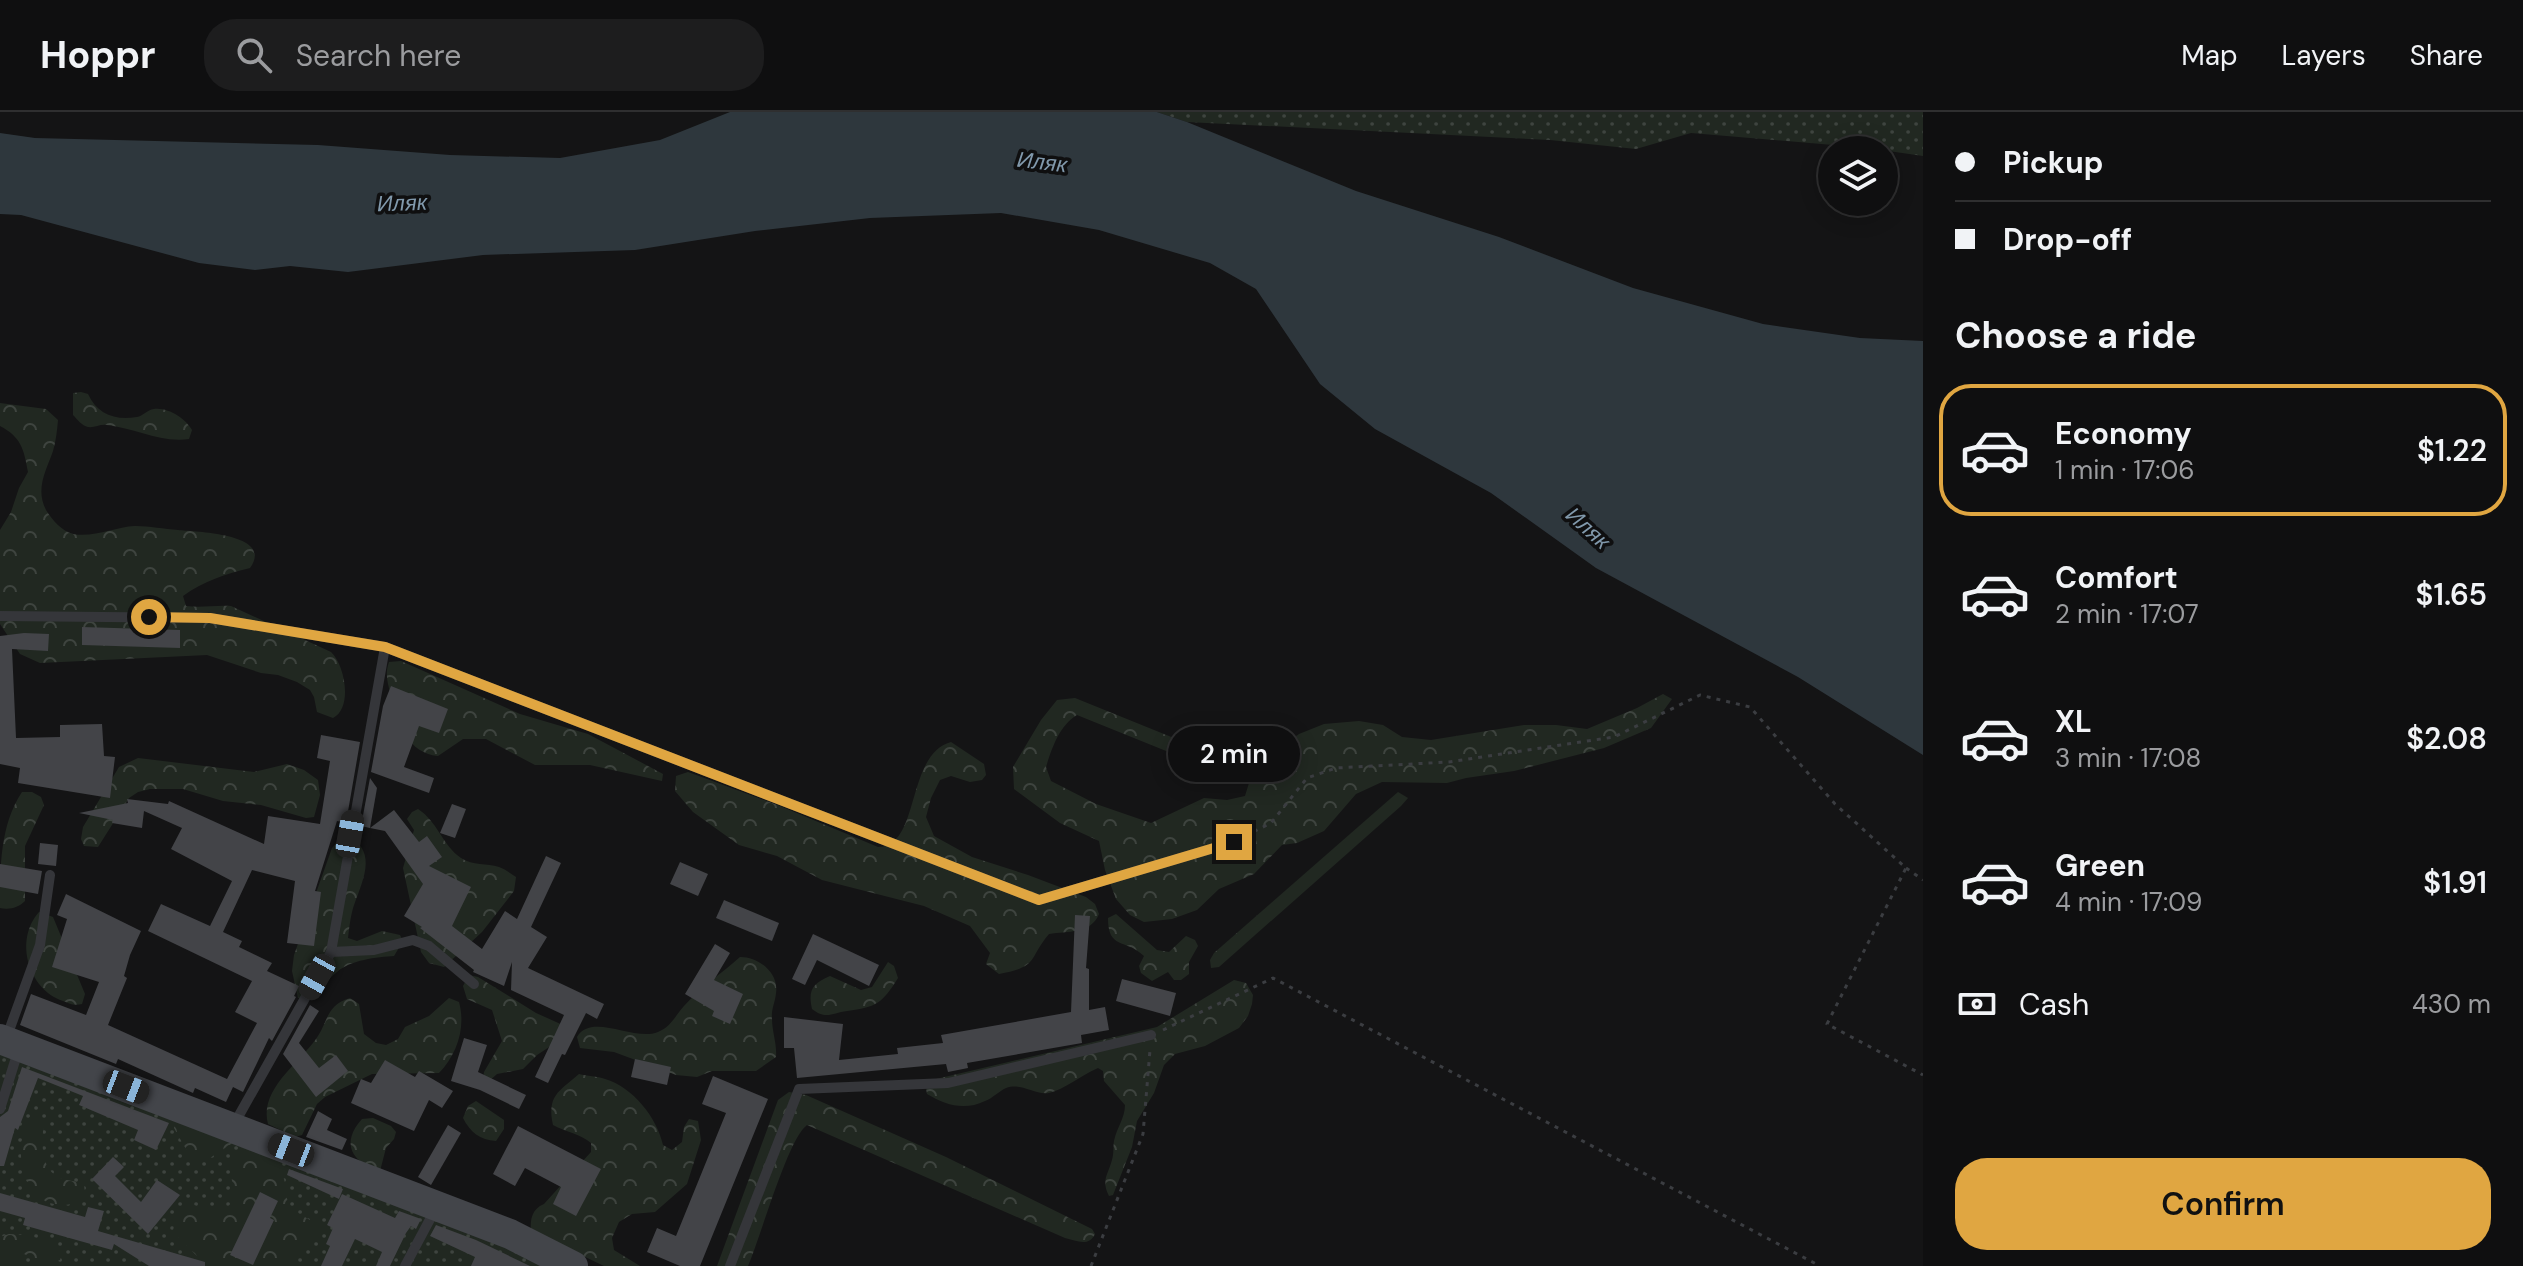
<!DOCTYPE html>
<meta charset="utf-8">
<style>
body{margin:0;font-family:"DM Sans",sans-serif;background:#1d1d1e;color:#f1f3f6;height:100vh;display:flex;flex-direction:column;font-size:30px;white-space:nowrap}
*{box-sizing:border-box;margin:0}
p{font-size:26px;color:#9b9c9f}
.icon{flex:none;width:44px;height:44px;fill:none;stroke:currentColor;stroke-width:2;stroke-linecap:round;stroke-linejoin:round}
.map{position:relative;flex:1;overflow:hidden}
.drawer{display:flex;flex-direction:column;background:#0f0f10;width:600px}
.drawer>*{flex:none}
.banner{display:grid;align-content:center;height:176px;padding:0 32px;background:#0f0f10}
.fabs{position:absolute;left:1818px;top:24px;display:grid;gap:16px}
.fabs a{display:grid;place-items:center;width:80px;height:80px;border-radius:50%;background:#0f0f10;box-shadow:0 4px 20px #0003,0 0 0 2px #2f2f30;font-size:40px}
.end{position:absolute;width:36px;height:36px;margin:-18px;border:10px solid #e0a641;background:#111;box-shadow:0 0 0 4px #111}
.from{border-radius:50%}
.bubble{position:absolute;height:56px;border-radius:28px;background:#0f0f10;box-shadow:0 4px 20px #0003,0 0 0 2px #2f2f30;font-size:26px;font-weight:600;line-height:56px;text-align:center}
.car{position:absolute;width:24px;height:48px;margin:-24px -12px;border-radius:10px;box-shadow:0 0 6px 2px #0007;background:linear-gradient(#222 24%,#8ab4d8 0 40%,#222 0 76%,#8ab4d8 0 86%,#222 0)}
.banner b{display:flex;align-items:center;gap:28px;height:76px;font-size:30px}
.banner b+b{border-top:2px solid #2f2f30}
.banner i{width:20px;height:20px;background:#f1f3f6}
ul{padding:0;list-style:none}
li{display:flex;align-items:center;gap:24px;height:132px;margin:0 16px 12px;padding:0 16px;border:4px solid transparent;border-radius:32px}
li div{flex:1}
li b{display:block;font-size:30px}
li em{font-style:normal;font-weight:600}
li.current{border-color:#e0a641}
li>.icon{width:72px;height:72px;stroke-width:1.5}
h2{padding:0 32px;font-size:36px;line-height:96px}
.pay{display:flex;align-items:center;gap:20px;height:88px;padding:0 32px;font-size:30px}
.pay p{margin-inline-start:auto}
.primary-button{display:flex;gap:16px;margin-top:auto;padding:16px 32px}
.primary-button a{flex:1;height:92px;border-radius:32px;background:#e0a641;color:#111;font-size:32px;font-weight:600;line-height:92px;text-align:center}
header{display:flex;align-items:center;gap:48px;box-sizing:border-box;height:112px;padding:0 40px;background:#0f0f10;border-bottom:2px solid #2f2f30}
header strong{font-size:38px}
nav{display:flex;gap:44px;margin-inline-start:auto;font-size:28px}
.search{width:560px;height:72px;background:#1d1d1e;display:flex;align-items:center;gap:20px;box-sizing:border-box;padding:0 28px;border-radius:32px;color:#9b9c9f;font-size:30px}
main{display:flex;flex:1;min-height:0}
.map>svg:first-child{display:block}
.grass{fill:url(#grass-dots)}
.forest{fill:url(#forest-crowns)}
.water{fill:#2e373d}
.building{fill:#434448}
.lines{fill:none;stroke-linecap:round;stroke-linejoin:round}
.path{stroke:#3b3d41;stroke-width:3;stroke-dasharray:4 6;stroke-linecap:butt}
.lane{stroke:#35363a;stroke-width:10}
.secondary{stroke:#43454a;stroke-width:30}
.route{stroke:#e0a641;stroke-width:10}
.labels{text-anchor:middle;dominant-baseline:central;stroke-width:7;stroke-linejoin:round;paint-order:stroke}
.water-label{font-size:22px;font-style:italic;fill:#8199ac;stroke:#0f0f10}
</style>
<header>
<strong>Hoppr</strong>
<div class="search"><svg class="icon" aria-label="search" viewBox="0 0 24 24"><circle cx="10" cy="10" r="6"/><path d="M15 15l6 6"/></svg>Search here</div>
<nav><a>Map</a><a>Layers</a><a>Share</a></nav>
</header>
<main>
<div class="map">
<svg width="1923" height="1154" viewBox="0 0 1923 1154">
<defs>
<pattern id="grass-dots" width="8" height="8" patternUnits="userSpaceOnUse" patternTransform="scale(2)"><rect width="8" height="8" fill="#212821"/><path d="M2 2h.1M6 6h.1" fill="none" stroke="#3e443f" stroke-width="1.8" stroke-linecap="round"/></pattern>
<pattern id="forest-crowns" width="20" height="18" patternUnits="userSpaceOnUse" patternTransform="scale(2)"><rect width="20" height="18" fill="#212821"/><path d="M2 6a3 3 0 1 1 6 0M12 15a3 3 0 1 1 6 0" fill="none" stroke="#3e443f"/></pattern>
</defs>
<rect width="100%" height="100%" fill="#141415"/>
<g class="grass">
<polygon points="1157,0 1923,0 1923,44 1868,36 1691,21 1636,37 1550,28 1187,10"/>
<polygon points="0,927 573,1154 0,1154"/>
</g>
<g class="forest">
<path d="M 81,280 L 88,282 C 97,302 115,309 137,305 C 143,304 147,298 154,297 C 168,295 186,307 192,318 L 189,327 C 160,331 135,316 107,313 C 100,312 94,316 88,315 C 82,314 77,307 73,303 L 73,281 Z"/>
<path d="M 0,291 L 46,297 L 58,308 C 57,318 56,329 53,339 C 46,359 35,377 46,398 C 52,408 62,419 73,422 C 94,426 115,415 135,414 C 149,414 164,417 178,418 C 195,420 275,421 250,456 C 226,462 203,469 183,484 L 186,494 C 202,496 216,493 231,494 L 331,540 C 345,553 353,596 333,606 L 317,600 L 314,585 L 310,578 L 297,570 L 278,563 L 261,561 L 207,543 L 40,551 L 20,542 L 0,512 L 0,418 L 11,400 L 19,376 L 28,360 C 24,337 21,325 0,314 Z"/>
<path d="M 401,549 L 520,602 L 588,622 L 663,662 L 662,669 L 590,653 L 535,653 L 486,627 L 463,627 L 438,644 C 408,641 399,613 392,588 C 389,574 384,564 389,550 Z"/>
<path d="M 1663,582 L 1672,587 L 1651,616 L 1604,636 L 1514,659 L 1466,666 L 1447,671 L 1382,670 L 1356,682 L 1324,719 L 1297,731 L 1282,733 L 1254,762 L 1219,777 L 1197,798 L 1172,807 L 1144,810 L 1130,803 L 1116,787 L 1105,758 L 1099,729 L 1060,711 L 1014,677 L 1013,655 L 1041,608 L 1057,588 L 1075,586 L 1238,652 L 1241,660 L 1233,666 L 1077,603 C 1059,614 1052,636 1046,655 L 1051,669 L 1096,692 L 1151,711 L 1204,686 L 1227,688 L 1245,684 L 1249,671 L 1273,642 L 1299,622 L 1324,612 L 1359,609 L 1383,613 L 1402,625 L 1431,628 L 1524,613 L 1556,613 L 1587,617 L 1637,596 Z"/>
<path d="M 951,630 L 984,652 L 986,663 L 982,668 L 970,670 L 951,664 L 940,668 L 931,686 L 926,705 L 934,724 L 972,745 L 1028,763 L 1086,785 L 1095,792 L 1099,802 C 1091,822 1067,819 1049,822 C 1027,848 1040,854 999,862 L 986,852 L 990,841 L 970,814 L 924,794 L 822,768 L 777,744 L 739,733 L 693,700 L 675,679 L 676,664 L 688,660 L 780,694 L 878,735 C 921,735 905,643 951,630 Z"/>
<polygon points="138,646 254,660 287,652 304,658 318,668 320,683 314,705 306,706 261,693 223,689 183,677 150,677 138,680 129,686 98,735 84,734 81,727 83,715 119,655"/>
<path d="M 22,680 L 32,680 L 41,685 L 44,693 L 25,734 L 25,789 C 18,796 9,798 0,796 C 0,755 0,713 22,680 Z"/>
<polygon points="1398,680 1408,686 1401,694 1219,855 1211,856 1210,848 1214,841"/>
<path d="M 418,697 C 437,709 443,734 461,746 C 473,754 486,751 499,755 C 505,757 511,762 516,765 L 514,779 L 482,820 L 444,855 L 429,851 L 421,840 L 403,756 L 414,718 L 407,707 L 412,700 Z"/>
<path d="M 353,727 C 379,745 358,777 352,800 C 350,808 349,817 348,826 L 357,829 L 382,819 L 400,823 L 403,829 L 394,844 C 377,845 350,848 337,860 C 326,868 321,881 309,888 L 298,886 L 292,859 L 294,843 L 332,736 L 338,729 Z"/>
<path d="M 39,800 L 53,805 L 85,882 L 82,892 C 74,894 71,892 63,889 C 28,877 14,828 39,800 Z"/>
<path d="M 1116,802 L 1157,838 L 1169,840 L 1186,824 L 1195,828 L 1198,834 L 1189,850 L 1189,862 L 1181,868 L 1174,868 L 1168,860 L 1152,869 L 1141,861 L 1139,854 L 1144,844 C 1125,826 1108,838 1108,806 Z"/>
<path d="M 740,845 C 759,845 779,861 776,881 C 775,891 771,897 772,907 C 772,920 777,931 776,945 L 756,959 L 712,959 L 697,965 L 676,963 L 614,940 L 580,936 L 577,925 C 592,900 634,930 658,920 C 671,915 675,904 684,894 C 700,876 722,861 740,845 Z"/>
<path d="M 888,850 L 894,854 L 898,866 C 882,892 876,895 847,899 C 832,901 826,908 812,897 C 808,878 812,872 830,864 L 861,878 L 872,875 Z"/>
<polygon points="469,863 478,865 536,901 565,914 569,922 537,943 523,957 497,962 488,970 483,968 484,960 502,929 492,898 467,887 463,874"/>
<path d="M 1234,868 L 1246,871 L 1253,883 L 1252,892 L 1248,904 L 1239,916 L 1205,934 L 1175,942 L 1164,953 L 1154,981 L 1137,1009 L 1132,1035 L 1113,1083 L 1109,1084 C 1101,1068 1108,1063 1112,1048 C 1114,1042 1113,1035 1114,1029 C 1117,1015 1125,1006 1125,993 L 1104,969 L 1103,959 L 1098,956 C 1081,963 1064,978 1049,981 C 1034,983 1021,970 1006,976 C 999,979 993,986 985,989 C 964,999 946,993 927,982 L 926,977 L 936,967 L 1157,915 Z"/>
<path d="M 350,886 L 359,892 L 364,922 L 376,931 L 386,933 L 398,927 L 405,915 L 429,904 L 449,886 L 459,890 C 466,916 457,942 439,961 L 372,962 L 325,985 L 317,992 L 302,1023 L 295,1025 L 268,1012 C 259,978 298,952 316,927 C 329,909 325,894 350,886 Z"/>
<path d="M 579,962 C 587,964 597,964 605,967 C 633,975 657,1006 663,1033 L 672,1038 L 682,1030 L 684,1015 L 689,1007 L 698,1009 L 701,1028 L 687,1072 L 655,1100 L 632,1102 L 619,1110 L 612,1126 L 614,1138 L 640,1154 L 604,1154 L 531,1119 C 530,1107 532,1097 544,1092 L 591,1040 L 591,1031 C 581,1022 566,1020 553,1013 C 547,984 558,980 579,962 Z"/>
<path d="M 789,980 L 806,983 L 946,1045 L 1092,1117 L 1095,1122 C 1089,1135 1077,1129 1065,1126 L 807,1013 C 788,1026 760,1127 748,1154 L 717,1154 L 778,988 Z"/>
<path d="M 476,989 L 504,1008 L 504,1017 L 496,1029 C 480,1028 470,1020 463,1006 L 468,994 Z"/>
<path d="M 31,1003 L 38,1003 L 44,1010 C 42,1028 39,1054 58,1065 C 66,1069 75,1068 84,1073 L 85,1081 L 82,1089 C 27,1110 7,1042 31,1003 Z"/>
<path d="M 373,1006 L 391,1014 L 396,1020 L 394,1027 L 386,1036 L 380,1059 C 352,1051 340,1031 362,1007 Z"/>
<path d="M 176,1007 L 234,1030 L 207,1048 L 197,1049 C 187,1042 180,1026 174,1016 Z"/>
<path d="M 240,1036 C 257,1036 279,1050 284,1067 C 287,1078 284,1088 293,1097 C 300,1104 310,1106 319,1115 C 312,1133 301,1138 292,1154 L 201,1154 L 199,1146 L 173,1120 L 175,1107 L 180,1098 L 194,1093 L 203,1097 L 225,1097 L 234,1089 C 235,1067 222,1051 240,1036 Z"/>
<path d="M 9,1122 C 30,1123 45,1126 62,1139 L 60,1148 L 47,1152 L 24,1142 L 19,1146 L 19,1154 L 0,1154 L 0,1125 Z"/>
</g>
<polygon class="water" points="730,0 1157,0 1187,10 1356,79 1499,125 1633,176 1763,212 1860,226 1923,229 1923,643 1798,565 1596,456 1491,381 1375,317 1320,272 1256,177 1210,151 1099,118 1001,101 870,106 755,119 635,138 483,143 348,160 290,154 255,158 199,151 21,103 0,102 0,21 35,26 318,33 450,43 560,46 660,28"/>
<g class="building">
<polygon points="82,515 180,518 180,536 82,533"/>
<polygon points="24,521 49,522 48,539 12,537 16,626 60,625 60,613 102,612 104,644 115,645 110,686 18,671 20,656 0,652 0,524"/>
<polygon points="391,574 448,597 439,621 419,614 404,655 434,666 429,681 371,660 383,594"/>
<polygon points="321,623 360,630 346,711 337,709 315,779 321,780 314,834 287,831 295,769 252,758 223,820 242,829 239,835 272,851 267,859 299,874 294,884 296,885 272,929 269,926 243,980 233,975 226,990 195,976 193,981 118,947 116,952 20,913 31,882 86,903 99,870 52,855 67,807 57,803 66,782 141,819 130,843 124,864 127,866 108,913 227,967 257,911 235,900 252,869 148,819 161,792 210,814 232,769 171,737 182,716 144,699 142,716 112,711 113,708 79,701 128,691 127,687 168,692 169,689 264,732 268,704 320,712 330,649 317,646"/>
<polygon points="370,666 377,676 370,716 361,714"/>
<polygon points="452,692 466,697 455,726 440,721"/>
<polygon points="394,698 419,730 427,724 442,745 429,754 471,775 452,814 482,837 505,799 517,807 546,744 561,751 531,815 547,825 528,856 604,892 597,907 586,901 565,943 562,942 548,971 535,965 564,903 511,878 512,850 504,874 473,860 474,858 420,816 422,815 404,804 423,772 385,719 370,716"/>
<polygon points="40,731 58,733 56,754 38,752"/>
<polygon points="680,750 708,762 698,784 670,772"/>
<polygon points="0,752 42,759 38,782 0,775"/>
<polygon points="724,788 779,811 772,829 716,806"/>
<polygon points="1075,803 1090,804 1086,856 1089,857 1089,898 1105,895 1109,918 1081,923 1082,931 967,951 968,956 948,960 946,952 797,966 794,936 784,936 784,905 843,912 839,948 898,942 897,936 943,931 941,923 1071,900"/>
<polygon points="813,822 879,853 869,874 817,848 805,873 792,867"/>
<polygon points="715,832 730,841 714,868 743,882 730,912 712,904 714,899 685,882"/>
<polygon points="1122,867 1176,881 1170,904 1116,889"/>
<polygon points="310,893 319,899 299,931 319,956 336,943 348,959 316,985 283,942"/>
<polygon points="464,926 487,933 478,960 526,983 519,997 480,978 451,969"/>
<polygon points="635,947 671,955 667,973 631,965"/>
<polygon points="385,948 415,965 419,959 453,979 442,996 429,988 414,1019 351,991 361,967 371,971"/>
<polygon points="22,955 169,1011 156,1038 134,1028 138,1018 79,993 83,984 38,966 18,1018 15,1016 4,1054 0,1054 0,1005 8,999"/>
<polygon points="713,964 768,987 700,1154 680,1154 647,1140 657,1116 676,1124 726,1001 702,992"/>
<polygon points="318,999 332,1007 327,1018 347,1027 342,1038 306,1025"/>
<polygon points="448,1013 461,1021 431,1073 418,1065"/>
<polygon points="518,1014 601,1057 576,1104 553,1092 561,1075 525,1056 515,1074 493,1062"/>
<polygon points="113,1045 124,1055 115,1064 141,1090 157,1068 180,1083 148,1122 92,1067"/>
<polygon points="289,1057 343,1077 339,1087 287,1063"/>
<polygon points="260,1080 278,1089 270,1106 274,1108 253,1153 230,1143"/>
<polygon points="0,1081 85,1105 88,1095 104,1099 98,1119 205,1150 205,1154 149,1154 114,1132 112,1138 23,1113 25,1106 0,1099"/>
<polygon points="342,1082 395,1106 399,1099 421,1107 416,1117 411,1114 406,1121 390,1154 376,1154 382,1140 355,1127 342,1154 321,1154 330,1134 326,1132 333,1116 327,1113"/>
<polygon points="436,1113 476,1128 530,1154 471,1154 475,1145 430,1124"/>
</g>
<g class="lines">
<g class="path">
<polyline points="1245,724 1271,711 1307,666 1336,656 1449,650 1614,625 1700,583 1750,595 1835,692 1906,756 1827,912 1923,963"/>
<polyline points="1906,756 1923,768"/>
<polyline points="1163,918 1273,866 1820,1154"/>
<polyline points="1091,1154 1143,1022 1150,938"/>
</g>
<g class="lane">
<polyline points="0,504 210,506 385,535"/>
<polyline points="331,840 374,838 413,828 429,834 474,872"/>
<polyline points="6,927 40,833 50,763"/>
<polyline points="0,997 19,936"/>
<polyline points="233,1014 331,840 385,535 1039,788 1234,730"/>
<polyline points="405,1154 436,1096"/>
<polyline points="730,1154 799,977 948,971 1151,923"/>
</g>
<polyline class="secondary" points="0,927 510,1122 573,1154"/>
</g>
<g class="lines">
<polyline class="route" points="149,505 210,506 385,535 1039,788 1234,730"/>
</g>
<g class="labels">
<g class="water-label">
<text transform="translate(1042 50) rotate(7)">Иляк</text>
<text transform="translate(402 91) rotate(-2)">Иляк</text>
<text transform="translate(1588 416) rotate(42)">Иляк</text>
</g>
</g>
</svg>
<div class="fabs">
<a><svg class="icon" aria-label="layers" viewBox="0 0 24 24"><path d="M12 4l9 5-9 5-9-5zM3 14l9 5 9-5"/></svg></a>
</div>
<i class="end from" style="left:149px;top:505px"></i>
<i class="end" style="left:1234px;top:730px"></i>
<div class="bubble" style="left:1168px;top:614px;width:132px">2 min</div>
<i class="car" style="left:350px;top:722px;rotate:10deg"></i>
<i class="car" style="left:317px;top:865px;rotate:209deg"></i>
<i class="car" style="left:126px;top:975px;rotate:111deg"></i>
<i class="car" style="left:291px;top:1038px;rotate:291deg"></i>
</div>
<section class="drawer">
<div class="banner">
<b><i class="from"></i>Pickup</b>
<b><i></i>Drop-off</b>
</div>
<h2>Choose a ride</h2>
<ul>
<li class="current"><svg class="icon" aria-label="car" viewBox="0 0 24 24"><path d="M5 17H2v-5l4-1 3-4h7l3 4 3 1v5h-3M9 17h6M6 11h13"/><circle cx="7" cy="17" r="2"/><circle cx="17" cy="17" r="2"/></svg><div><b>Economy</b><p>1 min · 17:06</p></div><em>$1.22</em></li>
<li><svg class="icon" aria-label="car" viewBox="0 0 24 24"><path d="M5 17H2v-5l4-1 3-4h7l3 4 3 1v5h-3M9 17h6M6 11h13"/><circle cx="7" cy="17" r="2"/><circle cx="17" cy="17" r="2"/></svg><div><b>Comfort</b><p>2 min · 17:07</p></div><em>$1.65</em></li>
<li><svg class="icon" aria-label="car" viewBox="0 0 24 24"><path d="M5 17H2v-5l4-1 3-4h7l3 4 3 1v5h-3M9 17h6M6 11h13"/><circle cx="7" cy="17" r="2"/><circle cx="17" cy="17" r="2"/></svg><div><b>XL</b><p>3 min · 17:08</p></div><em>$2.08</em></li>
<li><svg class="icon" aria-label="car" viewBox="0 0 24 24"><path d="M5 17H2v-5l4-1 3-4h7l3 4 3 1v5h-3M9 17h6M6 11h13"/><circle cx="7" cy="17" r="2"/><circle cx="17" cy="17" r="2"/></svg><div><b>Green</b><p>4 min · 17:09</p></div><em>$1.91</em></li>
</ul>
<div class="pay"><svg class="icon" aria-label="cash" viewBox="0 0 24 24"><path d="M3 7h18v10H3z"/><circle cx="12" cy="12" r="2"/></svg>Cash<p>430 m</p></div>
<div class="primary-button"><a>Confirm</a></div>
</section>
</main>
